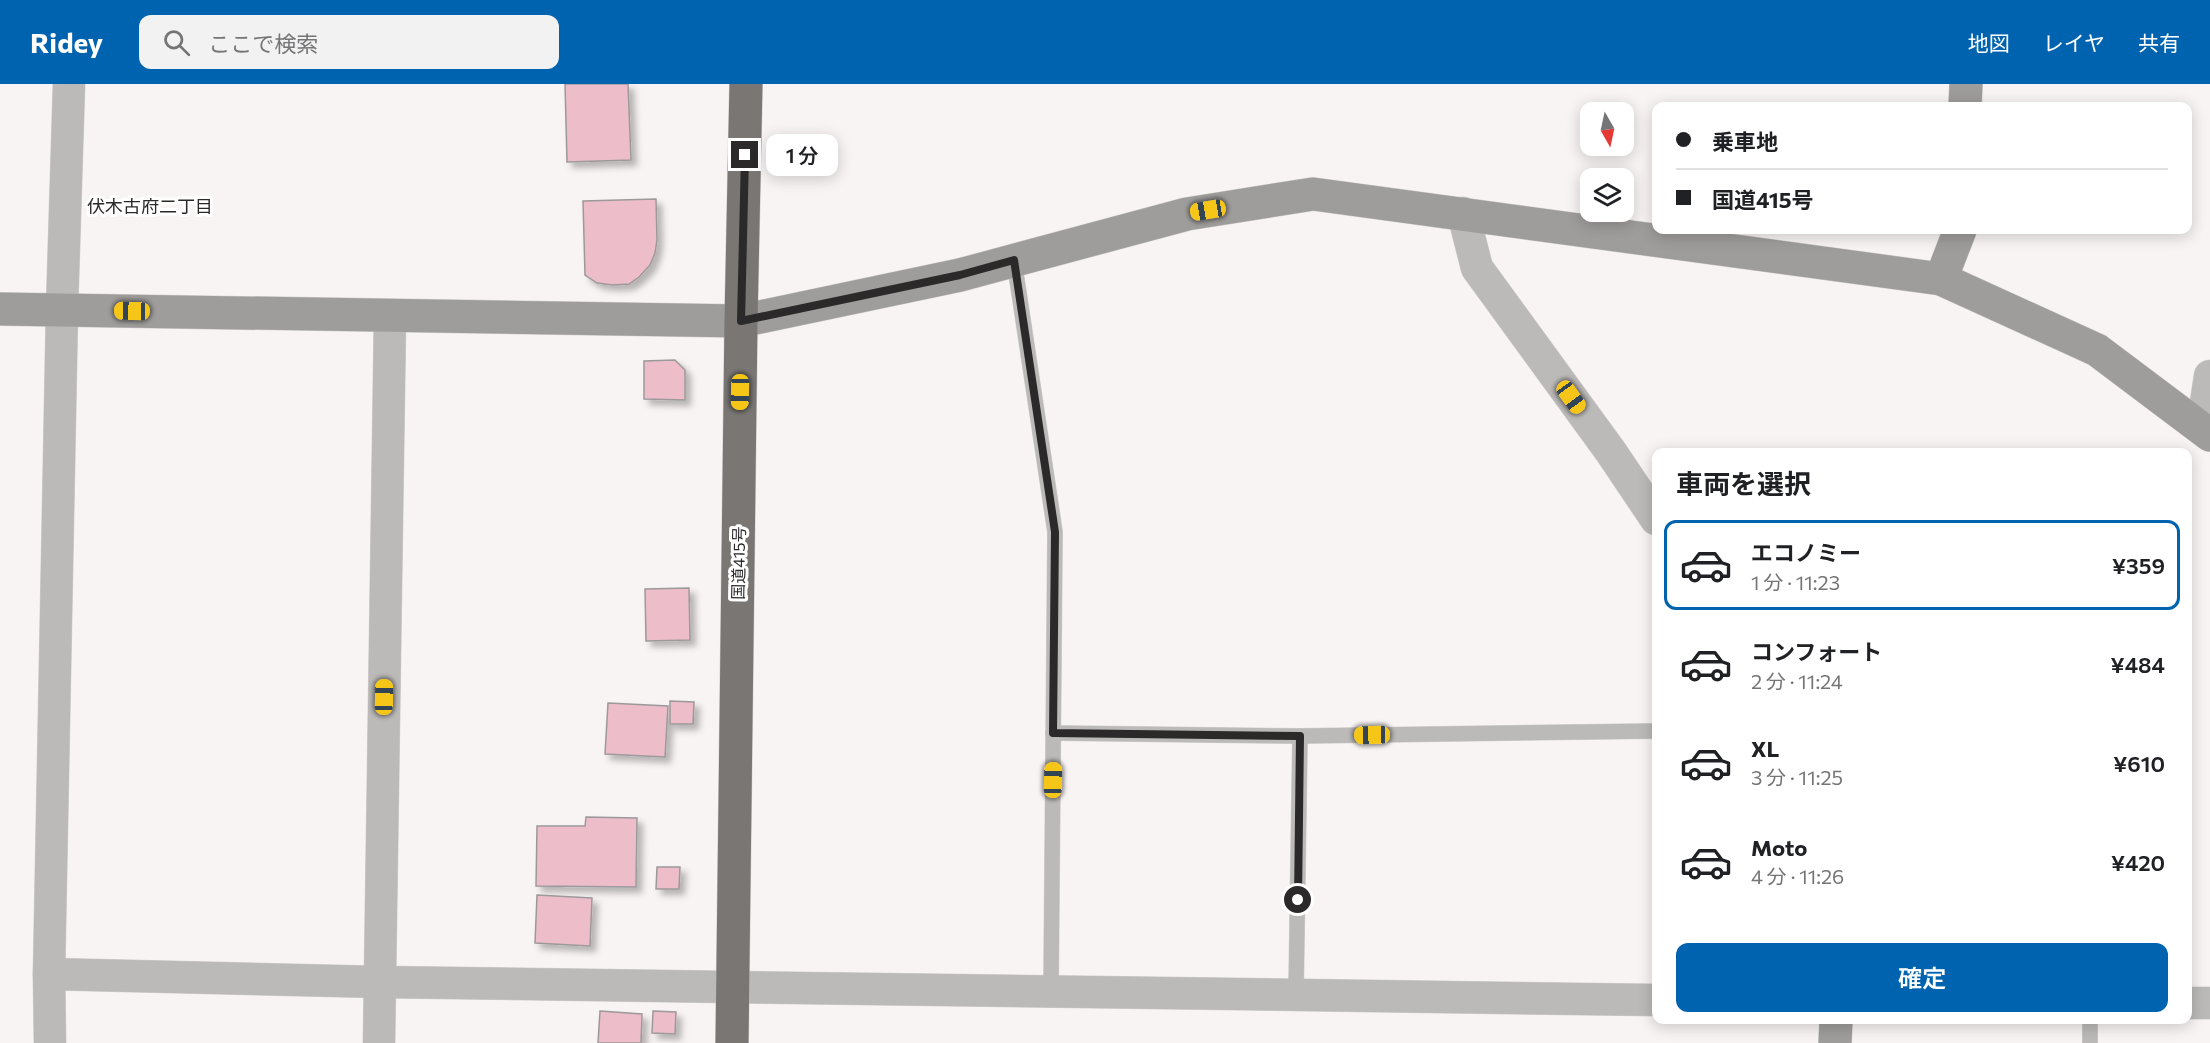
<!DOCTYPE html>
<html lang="ja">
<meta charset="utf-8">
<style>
body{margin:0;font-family:Commissioner,"Noto Sans JP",sans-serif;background:#f2f2f2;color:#202124;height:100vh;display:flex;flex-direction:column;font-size:22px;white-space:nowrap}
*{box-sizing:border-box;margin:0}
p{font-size:20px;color:#757577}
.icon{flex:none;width:33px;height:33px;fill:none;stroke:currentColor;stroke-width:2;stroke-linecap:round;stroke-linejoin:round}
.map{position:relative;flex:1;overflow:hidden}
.panel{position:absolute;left:1652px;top:364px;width:540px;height:576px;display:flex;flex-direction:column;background:#fff;border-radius:12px;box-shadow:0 3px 15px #0003}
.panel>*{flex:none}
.guide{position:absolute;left:1652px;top:18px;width:540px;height:132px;border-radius:12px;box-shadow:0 3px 15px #0003;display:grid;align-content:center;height:132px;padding:0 24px;background:#fff}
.needle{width:39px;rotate:171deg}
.controls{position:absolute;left:1580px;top:18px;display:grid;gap:12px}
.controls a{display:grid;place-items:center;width:54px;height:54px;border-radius:12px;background:#fff;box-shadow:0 3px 15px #0003;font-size:30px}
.end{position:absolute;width:27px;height:27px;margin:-14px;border:8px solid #2b2929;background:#fff;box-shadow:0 0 0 3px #fff}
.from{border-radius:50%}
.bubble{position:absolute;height:42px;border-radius:12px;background:#fff;box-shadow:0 3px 15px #0003;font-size:20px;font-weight:600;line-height:42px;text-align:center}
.car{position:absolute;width:18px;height:36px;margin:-18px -9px;border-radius:8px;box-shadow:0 0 4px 2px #0007;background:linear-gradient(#f5c518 24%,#345 0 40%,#f5c518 0 76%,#345 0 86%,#f5c518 0)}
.guide b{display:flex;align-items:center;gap:21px;height:57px;font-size:22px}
.guide b+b{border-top:2px solid #e0e0e0}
.guide i{width:15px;height:15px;background:#202124}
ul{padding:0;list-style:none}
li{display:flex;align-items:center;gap:18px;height:90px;margin:0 12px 9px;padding:0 12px;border:3px solid transparent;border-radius:12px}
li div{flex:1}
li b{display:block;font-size:22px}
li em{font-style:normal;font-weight:600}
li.active{border-color:#0063b0}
li>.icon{width:54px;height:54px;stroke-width:1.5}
h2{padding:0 24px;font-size:27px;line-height:72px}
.action{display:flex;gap:12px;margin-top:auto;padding:12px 24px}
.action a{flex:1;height:69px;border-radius:12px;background:#0063b0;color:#fff;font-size:24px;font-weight:600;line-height:69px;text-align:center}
header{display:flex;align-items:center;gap:36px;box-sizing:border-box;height:84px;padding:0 30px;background:#0063b0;color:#fff}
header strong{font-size:28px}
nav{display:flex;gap:33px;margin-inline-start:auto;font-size:21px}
.search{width:420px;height:54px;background:#f2f2f2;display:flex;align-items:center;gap:15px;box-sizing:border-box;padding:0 21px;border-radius:12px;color:#757577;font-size:22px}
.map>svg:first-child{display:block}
.building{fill:#edbeca;stroke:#9d999a;stroke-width:1.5;filter:url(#shadow)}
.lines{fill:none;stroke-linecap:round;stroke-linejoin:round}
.lane-casing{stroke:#d4cfcf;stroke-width:16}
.street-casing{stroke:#d4cfcf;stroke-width:33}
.secondary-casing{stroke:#d4cfcf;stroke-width:34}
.highway-casing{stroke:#d4cfcf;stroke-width:34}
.lane{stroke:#bcbab9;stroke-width:15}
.street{stroke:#bcbab9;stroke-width:32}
.secondary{stroke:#9f9d9c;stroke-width:33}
.highway{stroke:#797674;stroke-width:33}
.route{stroke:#2b2929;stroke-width:8}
.labels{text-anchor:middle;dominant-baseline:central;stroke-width:6;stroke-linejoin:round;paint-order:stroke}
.street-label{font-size:16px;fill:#2b2929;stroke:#fff}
.neighbourhood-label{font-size:18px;fill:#2b2929;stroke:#fff}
</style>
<header>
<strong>Ridey</strong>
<div class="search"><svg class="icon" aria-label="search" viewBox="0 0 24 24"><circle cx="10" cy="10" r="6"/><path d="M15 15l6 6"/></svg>ここで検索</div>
<nav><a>地図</a><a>レイヤ</a><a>共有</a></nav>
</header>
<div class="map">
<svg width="2210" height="959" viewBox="0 0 2210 959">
<defs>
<filter id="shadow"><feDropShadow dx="5.5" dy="5.5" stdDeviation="3" flood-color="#0004"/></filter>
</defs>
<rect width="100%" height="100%" fill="#f9f4f4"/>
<g class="building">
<polygon points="565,0 628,0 631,76 567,78"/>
<polygon points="656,115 657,156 655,169 650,181 639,193 629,200 613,201 597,199 585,191 583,117"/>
<polygon points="675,276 685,286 685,316 644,315 644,277"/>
<polygon points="689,504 690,556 646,557 645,505"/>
<polygon points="670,617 694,618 693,640 670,640"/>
<polygon points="608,619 668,622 665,673 605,670"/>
<polygon points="586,733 637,734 636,803 536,802 537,742 585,742"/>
<polygon points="657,783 680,783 679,805 656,805"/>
<polygon points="537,811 592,814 590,862 535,859"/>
<polygon points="600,927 642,930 641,959 598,959"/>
<polygon points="653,927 676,928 675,950 652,949"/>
</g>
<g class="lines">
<g class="lane-casing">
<g id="lane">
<polyline points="1014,176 1055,448 1051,907"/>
<polyline points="1053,649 1300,652 1656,647"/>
<polyline points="1296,910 1300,652"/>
<polyline points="2090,959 2090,936"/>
</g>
</g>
<g class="street-casing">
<g id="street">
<polyline points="1463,129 1477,184 1611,368 1656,435"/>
<polyline points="2202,345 2210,292"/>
<polyline points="49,890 380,898 1656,916"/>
<polyline points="2187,919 2210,919"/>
<polyline points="50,959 49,890 62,225 69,0"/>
<polyline points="379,959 390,233"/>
</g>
</g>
<g class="secondary-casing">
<g id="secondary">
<polyline points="1965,22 1966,0"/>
<polyline points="1941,195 1960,146"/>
<polyline points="0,225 741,237 960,191 1187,130 1313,110 1941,195 2097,266 2210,351"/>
<polyline points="1835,959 1836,936"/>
</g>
</g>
<g class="highway-casing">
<polyline id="highway" points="732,959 741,237 746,0"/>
</g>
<use href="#lane" class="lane"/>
<use href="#street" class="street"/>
<use href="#secondary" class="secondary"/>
<use href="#highway" class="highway"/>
</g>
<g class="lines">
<polyline class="route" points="745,71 741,237 960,191 1014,176 1055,448 1053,649 1300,652 1298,816"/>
</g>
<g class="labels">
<g class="street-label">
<text transform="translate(738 479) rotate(-89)">国道415号</text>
</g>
<g class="neighbourhood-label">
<text x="150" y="122">伏木古府二丁目</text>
</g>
</g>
</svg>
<div class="controls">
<a><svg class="needle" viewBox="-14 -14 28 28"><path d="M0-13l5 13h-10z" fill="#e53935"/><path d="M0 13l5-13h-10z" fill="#757577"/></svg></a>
<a><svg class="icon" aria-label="layers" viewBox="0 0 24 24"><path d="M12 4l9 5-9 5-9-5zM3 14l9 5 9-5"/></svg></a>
</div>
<i class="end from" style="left:1298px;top:816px"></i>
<i class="end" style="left:745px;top:71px"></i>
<div class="bubble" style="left:766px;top:50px;width:72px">1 分</div>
<i class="car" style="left:1208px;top:126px;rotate:261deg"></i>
<i class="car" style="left:132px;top:227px;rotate:271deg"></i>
<i class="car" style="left:740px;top:308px;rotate:181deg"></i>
<i class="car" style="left:1571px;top:313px;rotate:144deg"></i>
<i class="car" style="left:384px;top:613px;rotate:1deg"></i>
<i class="car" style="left:1372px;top:651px;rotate:269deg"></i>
<i class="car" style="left:1053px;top:696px;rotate:1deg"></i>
<div class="guide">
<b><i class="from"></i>乗車地</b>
<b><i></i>国道415号</b>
</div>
<section class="panel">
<h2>車両を選択</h2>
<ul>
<li class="active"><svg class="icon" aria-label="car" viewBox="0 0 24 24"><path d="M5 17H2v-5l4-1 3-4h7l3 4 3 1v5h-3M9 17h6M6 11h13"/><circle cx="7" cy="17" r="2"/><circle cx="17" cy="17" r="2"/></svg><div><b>エコノミー</b><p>1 分 · 11:23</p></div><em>¥359</em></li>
<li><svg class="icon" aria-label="car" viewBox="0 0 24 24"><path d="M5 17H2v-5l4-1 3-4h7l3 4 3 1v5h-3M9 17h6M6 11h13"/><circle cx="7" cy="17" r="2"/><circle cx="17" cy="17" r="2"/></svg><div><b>コンフォート</b><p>2 分 · 11:24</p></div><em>¥484</em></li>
<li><svg class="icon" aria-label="car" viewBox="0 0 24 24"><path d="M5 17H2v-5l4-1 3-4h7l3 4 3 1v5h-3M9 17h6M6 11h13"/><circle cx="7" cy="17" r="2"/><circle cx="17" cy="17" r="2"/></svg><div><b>XL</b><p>3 分 · 11:25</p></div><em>¥610</em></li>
<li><svg class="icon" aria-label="car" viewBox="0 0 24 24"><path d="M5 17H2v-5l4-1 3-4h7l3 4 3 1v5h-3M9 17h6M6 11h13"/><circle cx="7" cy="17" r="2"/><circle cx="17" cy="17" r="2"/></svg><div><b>Moto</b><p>4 分 · 11:26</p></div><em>¥420</em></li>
</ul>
<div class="action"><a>確定</a></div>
</section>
</div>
